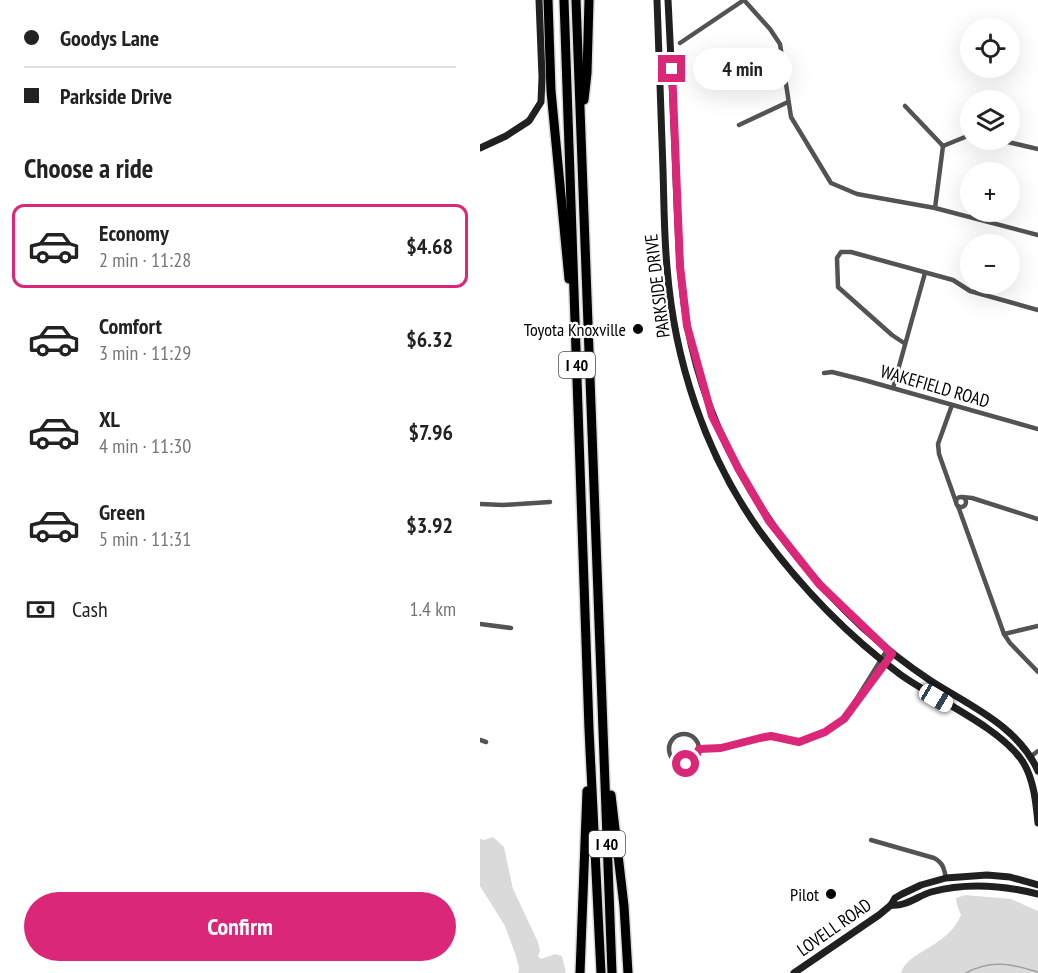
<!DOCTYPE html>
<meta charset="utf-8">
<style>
body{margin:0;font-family:"PT Sans Narrow",sans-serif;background:#f6f6f6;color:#222;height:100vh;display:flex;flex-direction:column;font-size:22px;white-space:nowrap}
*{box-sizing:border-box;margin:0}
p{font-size:20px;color:#767676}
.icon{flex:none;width:33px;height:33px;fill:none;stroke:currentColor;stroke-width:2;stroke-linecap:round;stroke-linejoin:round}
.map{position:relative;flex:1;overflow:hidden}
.panel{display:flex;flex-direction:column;background:#fff;width:480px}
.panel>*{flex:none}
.top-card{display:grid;align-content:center;height:132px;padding:0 24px;background:#fff}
.controls{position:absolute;left:480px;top:18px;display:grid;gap:12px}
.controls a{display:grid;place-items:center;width:60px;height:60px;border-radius:50%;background:#fff;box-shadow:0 6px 24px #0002;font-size:30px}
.end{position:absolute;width:27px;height:27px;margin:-14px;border:8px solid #db2777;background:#fff;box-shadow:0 0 0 3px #fff}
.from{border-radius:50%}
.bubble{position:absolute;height:42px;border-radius:21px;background:#fff;box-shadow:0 6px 24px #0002;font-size:20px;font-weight:800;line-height:42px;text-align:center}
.car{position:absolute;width:18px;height:36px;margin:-18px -9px;border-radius:8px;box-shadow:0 0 4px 2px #0007;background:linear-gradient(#fff 24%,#345 0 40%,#fff 0 76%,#345 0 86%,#fff 0)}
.top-card b{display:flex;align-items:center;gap:21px;height:57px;font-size:22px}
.top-card b+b{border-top:2px solid #e0e0e0}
.top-card i{width:15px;height:15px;background:#222}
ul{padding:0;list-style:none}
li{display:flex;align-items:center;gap:18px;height:84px;margin:0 12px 9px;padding:0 12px;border:3px solid transparent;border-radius:12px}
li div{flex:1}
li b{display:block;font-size:22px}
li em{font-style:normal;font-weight:800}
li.selected{border-color:#db2777}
li>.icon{width:54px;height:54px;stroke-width:1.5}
h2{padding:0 24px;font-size:27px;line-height:72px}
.pay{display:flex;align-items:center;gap:15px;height:66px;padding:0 24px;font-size:22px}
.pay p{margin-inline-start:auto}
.primary-button{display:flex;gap:12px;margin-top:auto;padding:12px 24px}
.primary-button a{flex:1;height:69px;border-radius:36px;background:#db2777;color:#fff;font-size:24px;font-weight:800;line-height:69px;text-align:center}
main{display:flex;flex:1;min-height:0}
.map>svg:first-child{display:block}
.green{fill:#dadada}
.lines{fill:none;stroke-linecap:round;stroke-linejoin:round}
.stream{stroke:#a1a1a1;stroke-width:1.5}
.highway-casing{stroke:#dbdbdb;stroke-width:12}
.street{stroke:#535353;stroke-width:4.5}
.secondary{stroke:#202020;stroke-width:7}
.highway{stroke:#000;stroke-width:9}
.route{stroke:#db2777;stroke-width:8}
.poi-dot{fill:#000;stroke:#fff;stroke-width:2}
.labels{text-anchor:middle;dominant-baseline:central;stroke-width:4.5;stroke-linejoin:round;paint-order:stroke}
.shield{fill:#fff;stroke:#4c4c4c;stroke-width:1.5}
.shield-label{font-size:16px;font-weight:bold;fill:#000}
.street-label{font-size:18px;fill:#000;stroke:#fff}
.poi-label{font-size:18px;fill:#000;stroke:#fff;text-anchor:end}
</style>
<main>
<section class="panel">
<div class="top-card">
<b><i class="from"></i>Goodys Lane</b>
<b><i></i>Parkside Drive</b>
</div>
<h2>Choose a ride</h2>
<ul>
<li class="selected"><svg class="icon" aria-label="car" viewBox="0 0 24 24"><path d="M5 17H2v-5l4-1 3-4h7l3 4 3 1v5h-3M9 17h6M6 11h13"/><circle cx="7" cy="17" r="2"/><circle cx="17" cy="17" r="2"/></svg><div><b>Economy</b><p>2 min · 11:28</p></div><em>$4.68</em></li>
<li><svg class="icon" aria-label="car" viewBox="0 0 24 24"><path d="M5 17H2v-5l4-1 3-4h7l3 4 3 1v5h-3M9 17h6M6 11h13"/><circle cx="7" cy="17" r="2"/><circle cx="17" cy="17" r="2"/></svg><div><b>Comfort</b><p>3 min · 11:29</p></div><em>$6.32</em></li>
<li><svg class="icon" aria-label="car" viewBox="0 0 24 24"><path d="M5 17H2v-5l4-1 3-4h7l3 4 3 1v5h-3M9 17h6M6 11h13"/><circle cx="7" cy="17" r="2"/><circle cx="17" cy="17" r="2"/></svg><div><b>XL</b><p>4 min · 11:30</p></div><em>$7.96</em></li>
<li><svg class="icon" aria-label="car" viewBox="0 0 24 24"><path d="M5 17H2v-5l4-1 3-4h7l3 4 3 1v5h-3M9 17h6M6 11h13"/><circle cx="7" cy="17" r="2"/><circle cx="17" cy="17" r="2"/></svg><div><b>Green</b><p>5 min · 11:31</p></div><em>$3.92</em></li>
</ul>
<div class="pay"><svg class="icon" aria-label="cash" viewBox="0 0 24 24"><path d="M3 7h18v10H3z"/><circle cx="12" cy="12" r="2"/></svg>Cash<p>1.4 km</p></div>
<div class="primary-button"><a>Confirm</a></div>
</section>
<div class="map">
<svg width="558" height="973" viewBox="0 0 558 973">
<rect width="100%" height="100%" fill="#fff"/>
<g class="green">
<polygon points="13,837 24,847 33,889 58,942 60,951 58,956 61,959 75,954 82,956 86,973 38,973 39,968 36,956 25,926 0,886 0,839 4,840"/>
<path d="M 485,895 L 531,899 L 558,911 L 558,973 L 421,973 C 426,956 451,949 464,937 C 472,931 477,924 481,915 L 477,905 L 476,898 Z"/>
</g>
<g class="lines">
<path class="stream" d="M 486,973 C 511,959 532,964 558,972"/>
<g class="highway-casing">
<g id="highway">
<polyline points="68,0 71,91 89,279"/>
<polyline points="84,0 109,729 121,973"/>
<polyline points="96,0 132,973"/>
<polyline points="104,100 107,73 109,0"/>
<polyline points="131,795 144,906 148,973"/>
<polyline points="100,973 107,791"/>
</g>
</g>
<g class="street">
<polyline points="264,0 290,29 300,44 311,117 351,183 377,194 455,208 558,235"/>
<polyline points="200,43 264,0"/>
<polyline points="425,106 463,146"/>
<polyline points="259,125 308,102"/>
<polyline points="519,140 558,149"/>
<polyline points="463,146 490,135"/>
<polyline points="455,208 463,146"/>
<polyline points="424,343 412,335 358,287 357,258 361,252 371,252 473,280 490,291 558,310"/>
<polyline points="344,373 352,372 384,380 558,429"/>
<polyline points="413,388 445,273"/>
<polyline points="472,405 458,444 459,454 476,502"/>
<circle cx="481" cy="502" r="5"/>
<polyline points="482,497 492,498 558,519"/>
<polyline points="0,504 23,505 70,502"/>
<polyline points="478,506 524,634 530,643 558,672"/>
<polyline points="0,624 31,628"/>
<polyline points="524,634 558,626"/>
<polyline points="383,692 412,654"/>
<circle cx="204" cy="749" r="15"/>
<polyline points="0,740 6,742"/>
<polyline points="219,749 241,748 280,738 291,737 319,742 345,732 364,719 407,650"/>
<polyline points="550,757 558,751"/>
<path d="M 391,840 L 454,858 C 463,863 464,868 466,878"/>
</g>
<g class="secondary">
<path d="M 177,0 C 179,57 181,113 183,170 C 184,202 184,235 187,267 C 194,360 225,454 279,530 C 319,585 367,635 421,675 C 456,700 520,727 543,762 C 554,780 556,803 558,823"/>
<path d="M 188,0 C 191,59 194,119 196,178 C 198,227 199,276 207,324 C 228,442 296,547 383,628 C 405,648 427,665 451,681 C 490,706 538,726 558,771"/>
<polyline points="0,148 26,136 49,121 61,102 62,77 59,0"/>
<path d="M 411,905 C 425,907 438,896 451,892 C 487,882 522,885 558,894"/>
<polyline points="314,973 399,915 411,905 415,898 422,894 441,885 466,878 507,875 530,877 558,885"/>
</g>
<use href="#highway" class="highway"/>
</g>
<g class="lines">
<polyline class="route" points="192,69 200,267 207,326 232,416 258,468 289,521 339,584 412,654 364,719 345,732 319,742 291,736 280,738 241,748 219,749 215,759 206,764"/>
</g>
<g class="poi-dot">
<circle cx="158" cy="329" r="6"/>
<circle cx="351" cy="894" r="6"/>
</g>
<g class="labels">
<g class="shield">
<rect x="79" y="352" width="36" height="26" rx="4.5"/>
<rect x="109" y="831" width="36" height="26" rx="4.5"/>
</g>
<g class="shield-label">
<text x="97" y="365">I 40</text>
<text x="127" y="844">I 40</text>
</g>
<g class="street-label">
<text transform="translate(177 286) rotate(-97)">PARKSIDE DRIVE</text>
<text transform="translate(455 386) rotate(16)">WAKEFIELD ROAD</text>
<text transform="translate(354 927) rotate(-35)">LOVELL ROAD</text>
</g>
<g class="poi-label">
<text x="146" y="329">Toyota Knoxville</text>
<text x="339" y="894">Pilot</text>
</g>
</g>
</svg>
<div class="controls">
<a><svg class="icon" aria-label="locate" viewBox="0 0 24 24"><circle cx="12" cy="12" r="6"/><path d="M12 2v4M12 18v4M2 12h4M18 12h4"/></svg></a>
<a><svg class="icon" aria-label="layers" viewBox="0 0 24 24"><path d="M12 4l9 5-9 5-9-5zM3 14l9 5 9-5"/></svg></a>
<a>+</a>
<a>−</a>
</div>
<i class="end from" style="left:206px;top:764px"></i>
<i class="end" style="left:192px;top:69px"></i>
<div class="bubble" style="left:213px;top:48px;width:99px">4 min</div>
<i class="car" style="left:456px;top:698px;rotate:121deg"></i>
</div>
</main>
